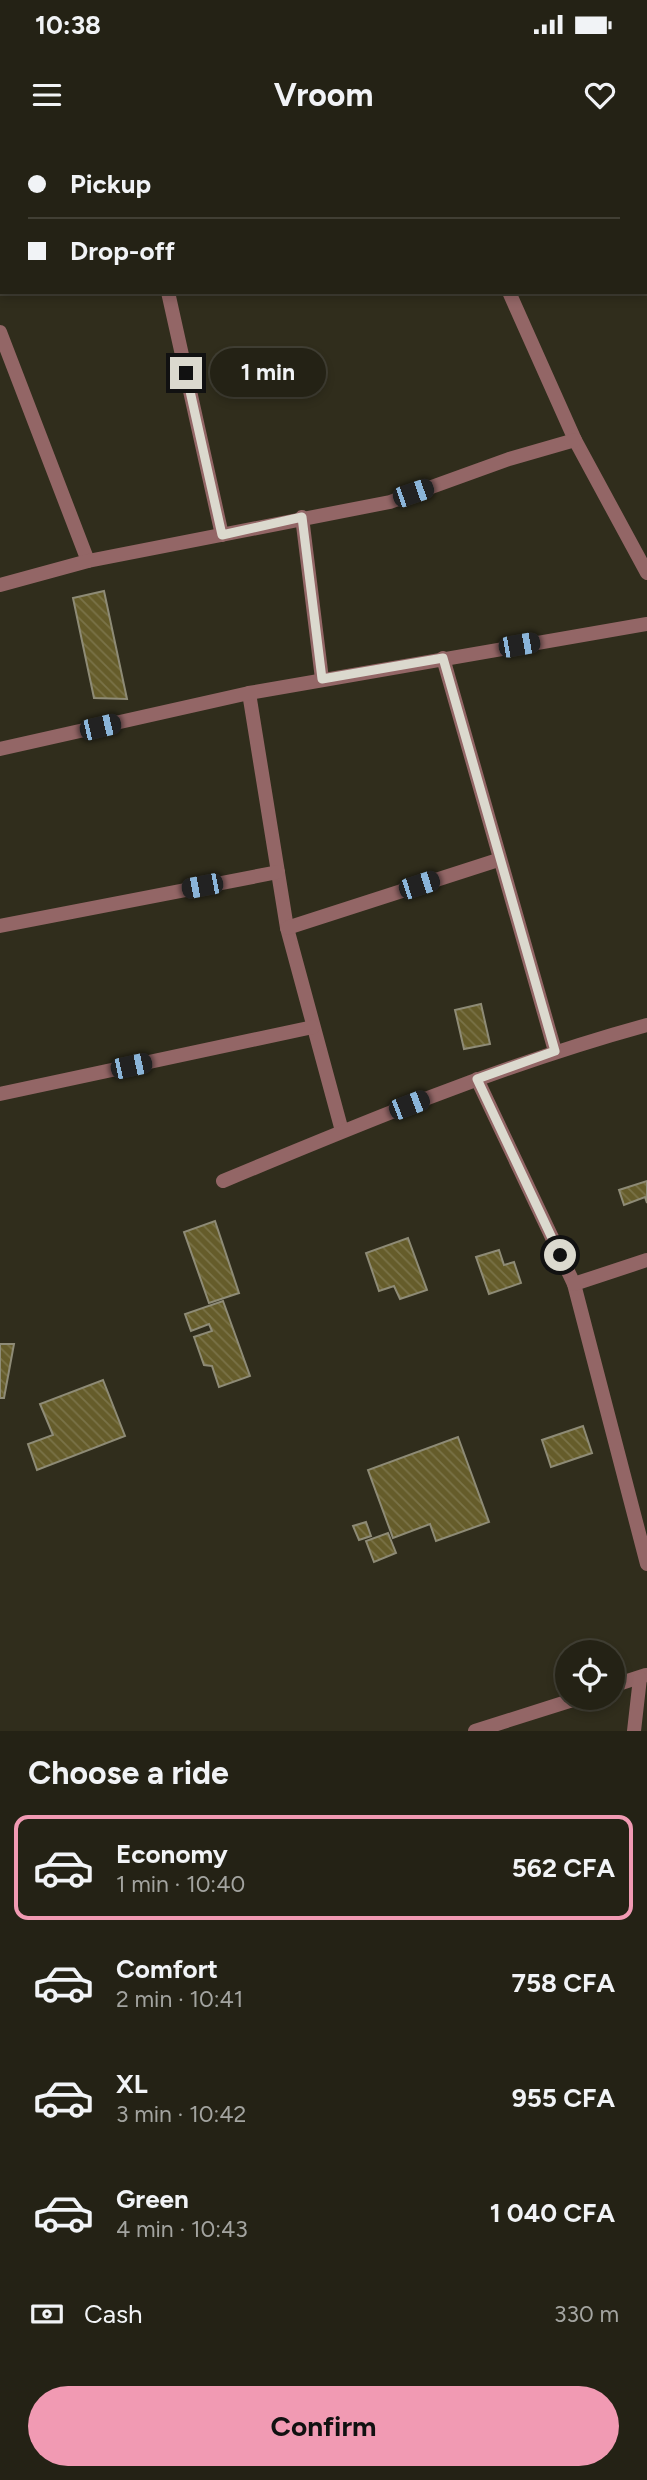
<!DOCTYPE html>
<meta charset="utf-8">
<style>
body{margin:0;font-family:Figtree,sans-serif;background:#302f22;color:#f1f3f6;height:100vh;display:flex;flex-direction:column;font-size:26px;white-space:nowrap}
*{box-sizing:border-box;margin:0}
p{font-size:23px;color:#a3a4a0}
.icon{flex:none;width:38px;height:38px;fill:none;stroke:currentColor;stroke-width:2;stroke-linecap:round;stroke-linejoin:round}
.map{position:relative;height:1591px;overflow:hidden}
.drawer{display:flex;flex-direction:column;background:#242215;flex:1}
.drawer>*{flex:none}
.guide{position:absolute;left:0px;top:0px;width:648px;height:154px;box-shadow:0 4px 10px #0003,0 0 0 2px #413f34;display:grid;align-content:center;height:154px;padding:0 28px;background:#242215}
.buttons{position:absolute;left:555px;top:1500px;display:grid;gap:14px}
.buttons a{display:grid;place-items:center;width:70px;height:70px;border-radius:50%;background:#242215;box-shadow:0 4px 10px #0003,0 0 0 2px #413f34;font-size:35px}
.end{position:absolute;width:32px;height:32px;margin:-16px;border:9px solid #dbd9ce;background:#111;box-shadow:0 0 0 4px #111}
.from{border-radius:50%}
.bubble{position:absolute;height:49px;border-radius:24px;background:#242215;box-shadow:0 4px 10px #0003,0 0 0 2px #413f34;font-size:23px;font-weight:700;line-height:49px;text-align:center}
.car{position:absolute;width:21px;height:42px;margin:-21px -10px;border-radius:9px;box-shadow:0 0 5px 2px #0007;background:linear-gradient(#222 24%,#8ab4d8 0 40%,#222 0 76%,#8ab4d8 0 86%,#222 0)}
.guide b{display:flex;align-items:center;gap:24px;height:66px;font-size:26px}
.guide b+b{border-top:2px solid #413f34}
.guide i{width:18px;height:18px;background:#f1f3f6}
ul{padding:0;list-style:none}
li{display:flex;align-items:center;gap:21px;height:105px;margin:0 14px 10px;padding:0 14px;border:4px solid transparent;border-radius:14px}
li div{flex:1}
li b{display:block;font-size:26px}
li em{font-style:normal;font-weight:700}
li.selected{border-color:#f19ab3}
li>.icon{width:63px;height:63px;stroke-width:1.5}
h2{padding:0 28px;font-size:32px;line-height:84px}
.pay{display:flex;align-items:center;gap:18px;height:77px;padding:0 28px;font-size:26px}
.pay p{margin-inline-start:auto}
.cta{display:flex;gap:14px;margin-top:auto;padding:14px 28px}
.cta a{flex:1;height:80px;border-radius:42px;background:#f19ab3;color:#111;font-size:28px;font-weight:700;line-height:80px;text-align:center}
.status{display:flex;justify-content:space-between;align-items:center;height:49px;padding:0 35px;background:#242215;direction:ltr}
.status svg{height:19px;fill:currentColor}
header{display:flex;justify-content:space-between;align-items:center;height:91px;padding:0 28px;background:#242215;font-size:32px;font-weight:700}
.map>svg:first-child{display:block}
.building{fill:url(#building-back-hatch);stroke:#8e8b76;stroke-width:2}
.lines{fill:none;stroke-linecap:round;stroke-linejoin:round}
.street{stroke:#936666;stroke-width:14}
.route{stroke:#dbd9ce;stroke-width:9}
</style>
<div class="status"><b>10:38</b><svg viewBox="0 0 49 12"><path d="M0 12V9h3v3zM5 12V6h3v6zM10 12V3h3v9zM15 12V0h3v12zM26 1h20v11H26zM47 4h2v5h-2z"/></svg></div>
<header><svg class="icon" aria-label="menu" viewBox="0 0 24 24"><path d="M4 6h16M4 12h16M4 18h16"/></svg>Vroom<svg class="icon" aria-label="heart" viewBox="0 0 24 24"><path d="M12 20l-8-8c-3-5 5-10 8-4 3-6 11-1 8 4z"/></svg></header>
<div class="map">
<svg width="647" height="1591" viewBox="0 0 647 1591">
<defs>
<pattern id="building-back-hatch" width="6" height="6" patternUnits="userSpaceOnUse" patternTransform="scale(1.75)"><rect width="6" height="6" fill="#655c2a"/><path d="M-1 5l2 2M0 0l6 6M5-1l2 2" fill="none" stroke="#7a7348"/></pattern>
</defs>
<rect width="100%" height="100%" fill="#302d1c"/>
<g class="building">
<polygon points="104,451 127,559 94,558 73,458"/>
<polygon points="481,864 490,904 464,909 455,870"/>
<polygon points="647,1041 647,1063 645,1057 624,1065 619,1050"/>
<polygon points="215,1081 239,1153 209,1163 184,1092"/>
<polygon points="408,1098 427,1150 400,1159 394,1146 379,1151 366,1113"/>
<polygon points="499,1110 504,1125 514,1122 521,1143 489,1154 476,1117"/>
<polygon points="223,1161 250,1236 219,1247 212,1226 204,1225 194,1197 212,1191 209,1184 191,1191 185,1174"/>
<polygon points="0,1204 14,1204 4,1258 0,1258"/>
<polygon points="103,1240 125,1296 37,1330 28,1304 53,1295 40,1264"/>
<polygon points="583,1286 592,1313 551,1327 542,1300"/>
<polygon points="458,1297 489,1382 436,1401 430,1384 393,1398 368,1330"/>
<polygon points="366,1382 371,1396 359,1400 353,1386"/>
<polygon points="388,1393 396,1413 374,1422 366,1401"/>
</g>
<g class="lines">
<g class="street">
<polyline points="444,0 445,2"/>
<polyline points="143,2 143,0"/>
<polyline points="646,48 647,48"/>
<polyline points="168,152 222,395"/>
<polyline points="509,152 575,300 647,433"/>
<polyline points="0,192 88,421"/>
<polyline points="302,377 322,539"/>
<polyline points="0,445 88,421 390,362 509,319 575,300"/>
<polyline points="443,518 555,911"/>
<polyline points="249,553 287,788 342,991"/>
<polyline points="0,609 249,553 647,484"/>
<polyline points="0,786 278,732"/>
<polyline points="287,788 498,720"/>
<polyline points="477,939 574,1144 647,1424"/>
<polyline points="0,954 313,887"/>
<path d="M 223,1041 C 362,983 501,925 647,885"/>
<polyline points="574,1144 647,1120"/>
<polyline points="612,1546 646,1535"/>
<polyline points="475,1591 579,1558"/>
<polyline points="634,1591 640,1538"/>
</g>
</g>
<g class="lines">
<polyline class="route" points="186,233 222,395 302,377 322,539 443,518 555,911 477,939 560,1115"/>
</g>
</svg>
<div class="buttons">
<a><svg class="icon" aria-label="locate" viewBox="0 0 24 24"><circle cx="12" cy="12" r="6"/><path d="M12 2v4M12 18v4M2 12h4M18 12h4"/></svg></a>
</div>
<i class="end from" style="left:560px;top:1115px"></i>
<i class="end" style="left:186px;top:233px"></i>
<div class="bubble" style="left:210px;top:208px;width:116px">1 min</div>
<i class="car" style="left:413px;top:353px;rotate:71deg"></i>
<i class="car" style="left:519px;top:505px;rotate:80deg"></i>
<i class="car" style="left:100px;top:587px;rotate:77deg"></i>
<i class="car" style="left:419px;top:745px;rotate:72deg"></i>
<i class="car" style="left:202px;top:746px;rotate:259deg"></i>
<i class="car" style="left:131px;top:926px;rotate:78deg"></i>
<i class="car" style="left:409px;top:965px;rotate:69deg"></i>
<div class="guide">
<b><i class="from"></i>Pickup</b>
<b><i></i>Drop-off</b>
</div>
</div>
<section class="drawer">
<h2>Choose a ride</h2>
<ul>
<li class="selected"><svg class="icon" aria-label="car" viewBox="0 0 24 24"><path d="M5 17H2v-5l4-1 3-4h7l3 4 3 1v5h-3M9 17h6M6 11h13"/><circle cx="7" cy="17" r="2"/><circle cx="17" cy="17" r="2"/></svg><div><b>Economy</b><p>1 min · 10:40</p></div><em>562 CFA</em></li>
<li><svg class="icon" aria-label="car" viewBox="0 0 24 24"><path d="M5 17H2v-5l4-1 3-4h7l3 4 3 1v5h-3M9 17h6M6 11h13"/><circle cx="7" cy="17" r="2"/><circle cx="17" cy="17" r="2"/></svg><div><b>Comfort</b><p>2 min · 10:41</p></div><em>758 CFA</em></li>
<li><svg class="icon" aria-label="car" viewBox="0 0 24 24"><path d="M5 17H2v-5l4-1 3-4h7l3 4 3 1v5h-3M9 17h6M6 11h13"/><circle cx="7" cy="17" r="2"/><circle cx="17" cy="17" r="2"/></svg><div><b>XL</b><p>3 min · 10:42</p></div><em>955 CFA</em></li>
<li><svg class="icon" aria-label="car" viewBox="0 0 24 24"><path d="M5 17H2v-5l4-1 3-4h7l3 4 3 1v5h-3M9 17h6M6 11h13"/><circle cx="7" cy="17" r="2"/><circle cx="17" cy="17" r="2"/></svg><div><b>Green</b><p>4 min · 10:43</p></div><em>1 040 CFA</em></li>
</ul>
<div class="pay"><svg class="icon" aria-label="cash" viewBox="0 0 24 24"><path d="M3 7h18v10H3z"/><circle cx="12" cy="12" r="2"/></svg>Cash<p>330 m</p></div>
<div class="cta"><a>Confirm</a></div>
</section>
